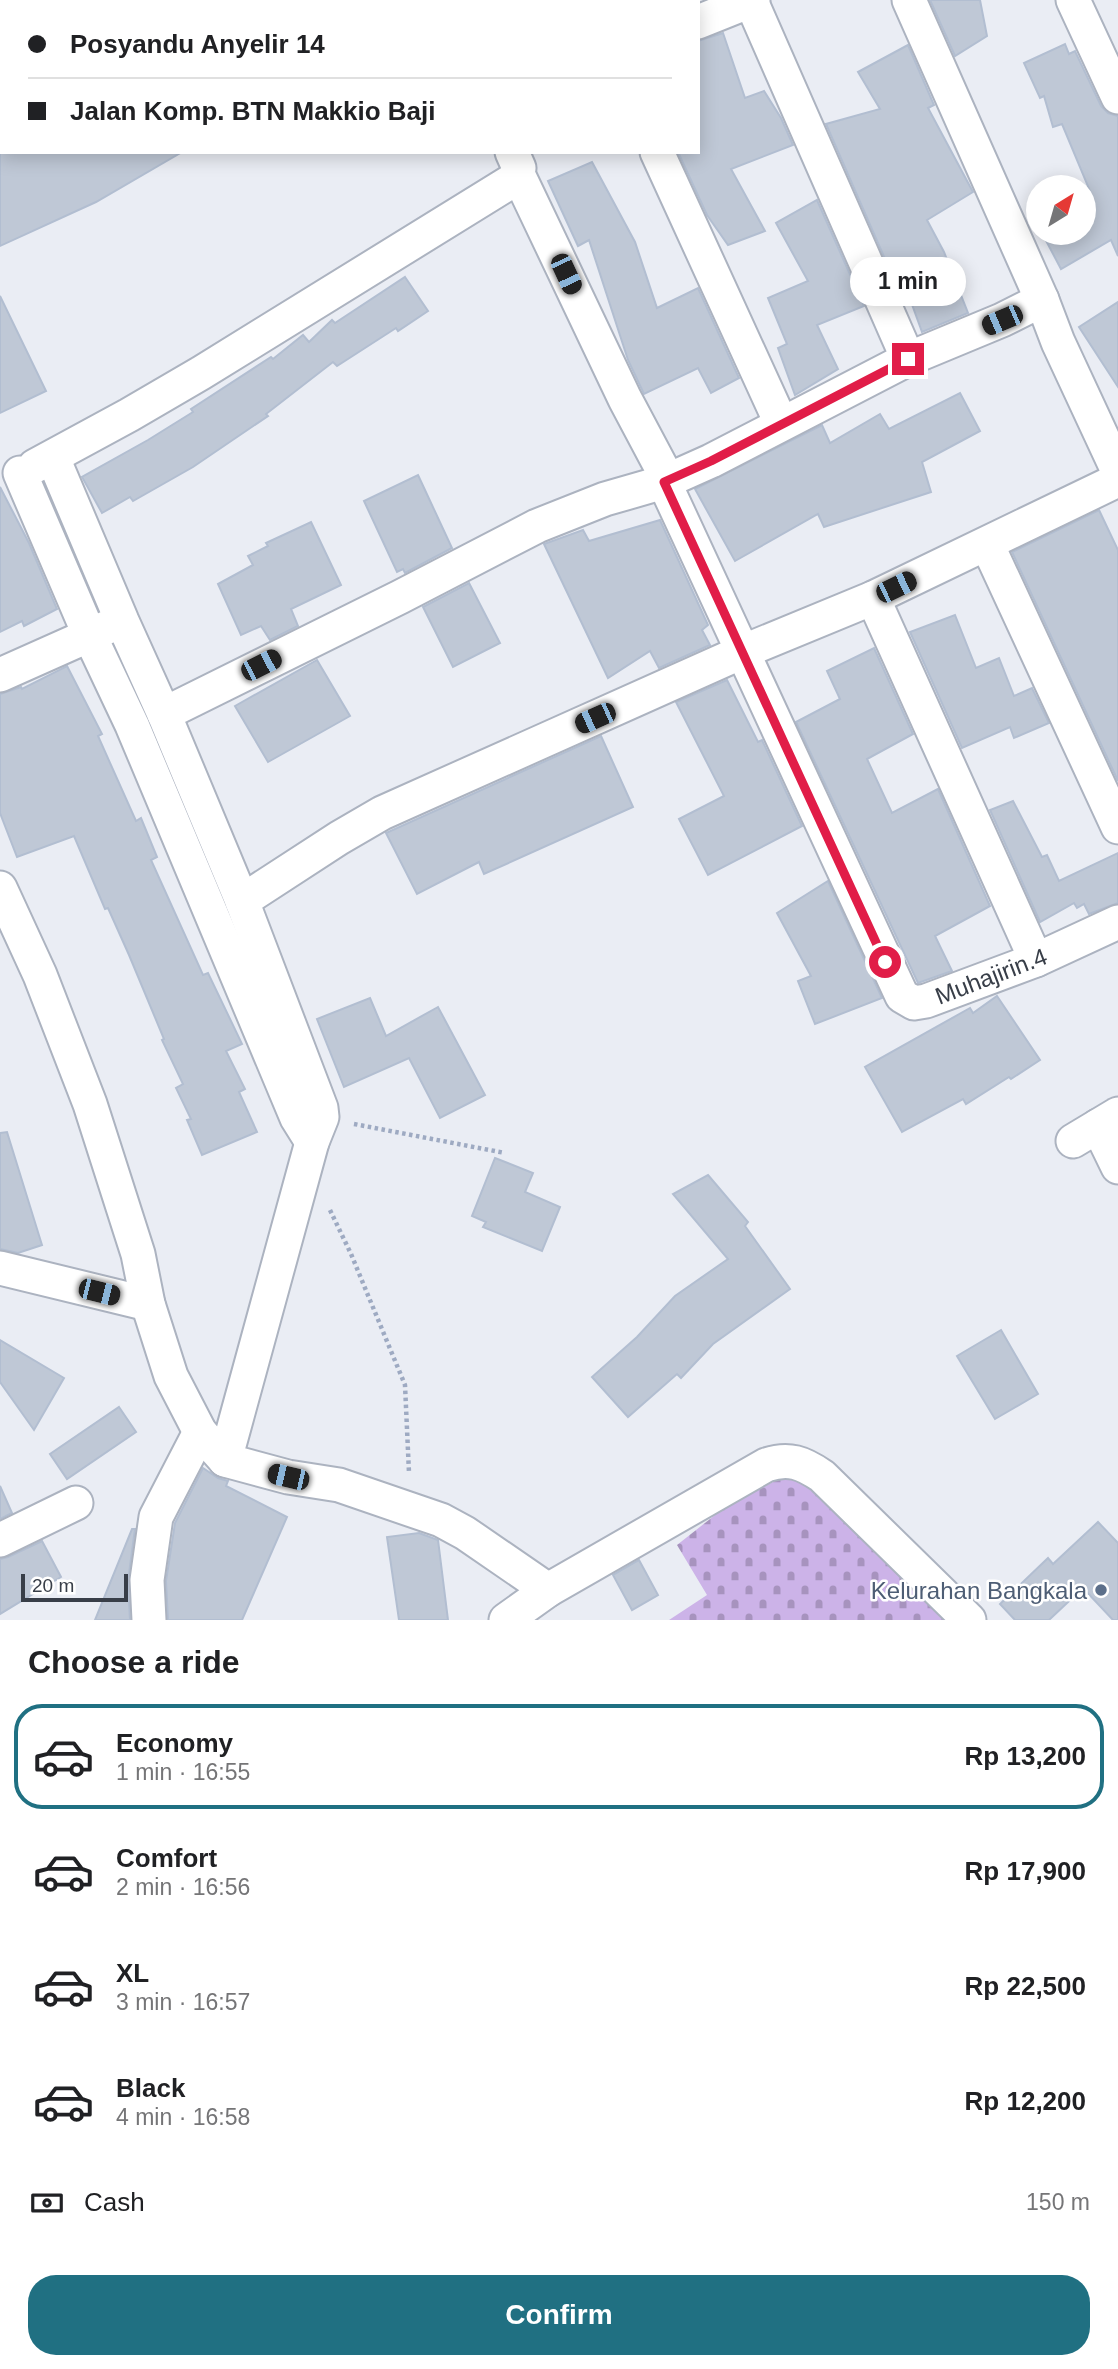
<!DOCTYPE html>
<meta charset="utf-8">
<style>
body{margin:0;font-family:Helvetica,sans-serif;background:#f6f6f6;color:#202124;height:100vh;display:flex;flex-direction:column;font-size:26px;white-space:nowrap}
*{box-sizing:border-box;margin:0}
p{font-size:23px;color:#757577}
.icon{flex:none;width:38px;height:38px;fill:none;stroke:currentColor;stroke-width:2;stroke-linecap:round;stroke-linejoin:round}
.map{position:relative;height:1620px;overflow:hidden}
.details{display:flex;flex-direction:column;background:#fff;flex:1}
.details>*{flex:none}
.guide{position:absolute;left:0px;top:0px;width:700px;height:154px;box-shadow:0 4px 18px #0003;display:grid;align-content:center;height:154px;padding:0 28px;background:#fff}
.needle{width:46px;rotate:37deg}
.fabs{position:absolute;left:1026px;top:175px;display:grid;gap:14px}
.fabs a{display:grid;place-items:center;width:70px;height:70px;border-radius:50%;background:#fff;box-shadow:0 4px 18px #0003;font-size:35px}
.scale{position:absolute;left:21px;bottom:18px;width:107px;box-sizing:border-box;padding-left:7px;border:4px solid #383e48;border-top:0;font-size:19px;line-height:24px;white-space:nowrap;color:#383e48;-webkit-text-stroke:5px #fff;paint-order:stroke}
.end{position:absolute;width:32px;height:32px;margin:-16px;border:9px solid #e11d48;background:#fff;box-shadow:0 0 0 4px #fff}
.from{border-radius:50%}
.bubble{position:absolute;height:49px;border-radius:24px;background:#fff;box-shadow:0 4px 18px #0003;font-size:23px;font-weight:700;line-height:49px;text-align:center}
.car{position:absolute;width:21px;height:42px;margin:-21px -10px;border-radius:9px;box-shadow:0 0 5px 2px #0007;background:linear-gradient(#222 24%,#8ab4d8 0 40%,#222 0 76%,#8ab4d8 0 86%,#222 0)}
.guide b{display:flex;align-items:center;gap:24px;height:66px;font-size:26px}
.guide b+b{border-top:2px solid #e0e0e0}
.guide i{width:18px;height:18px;background:#202124}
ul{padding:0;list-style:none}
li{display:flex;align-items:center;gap:21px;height:105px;margin:0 14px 10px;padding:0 14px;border:4px solid transparent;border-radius:28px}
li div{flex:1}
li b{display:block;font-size:26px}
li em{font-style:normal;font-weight:700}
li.selected{border-color:#207082}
li>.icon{width:63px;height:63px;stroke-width:1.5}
h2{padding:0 28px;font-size:32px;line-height:84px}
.pay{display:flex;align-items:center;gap:18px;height:77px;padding:0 28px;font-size:26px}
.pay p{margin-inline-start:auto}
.button{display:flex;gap:14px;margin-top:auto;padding:14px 28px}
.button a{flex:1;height:80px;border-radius:28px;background:#207082;color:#fff;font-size:28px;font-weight:700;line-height:80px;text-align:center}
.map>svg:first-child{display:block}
.cemetery{fill:url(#cemetery-stones)}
.water{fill:#f0c7a8}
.building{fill:#bfc8d6;stroke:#b2bed1;stroke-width:2}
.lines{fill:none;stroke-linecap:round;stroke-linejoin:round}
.street-casing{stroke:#acb3c0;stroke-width:37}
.path{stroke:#9eaac2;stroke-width:4.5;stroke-dasharray:3.5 3.5;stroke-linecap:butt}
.street{stroke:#fff;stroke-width:33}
.route{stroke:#e11d48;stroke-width:9}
.service-dot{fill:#5c6f8a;stroke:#fff;stroke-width:2.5}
.labels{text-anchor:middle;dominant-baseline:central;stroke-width:5;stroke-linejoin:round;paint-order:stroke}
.street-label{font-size:24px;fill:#383e48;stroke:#fff}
.service-label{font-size:24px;fill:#4e5e75;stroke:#fff;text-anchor:end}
</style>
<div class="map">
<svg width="1118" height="1620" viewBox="0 0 1118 1620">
<defs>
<pattern id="cemetery-stones" width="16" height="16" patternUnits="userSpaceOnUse" patternTransform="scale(1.75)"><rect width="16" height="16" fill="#ccb3e8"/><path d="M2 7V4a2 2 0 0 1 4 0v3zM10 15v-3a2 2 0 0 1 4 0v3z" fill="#a793be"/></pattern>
</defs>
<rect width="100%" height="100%" fill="#eaedf4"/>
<polygon class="cemetery" points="790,1473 856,1528 949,1620 669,1620 707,1595 677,1545 724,1508"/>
<polygon class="water" points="0,0 147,0 2,2 0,64"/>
<g class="building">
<polygon points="930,0 980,0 987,36 955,56"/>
<polygon points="723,33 745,98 764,91 781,118 793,145 731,169 765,231 728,245 707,215 678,152 698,152 698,41"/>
<polygon points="1065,44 1069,54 1075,51 1101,106 1108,113 1118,116 1118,256 1111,240 1061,269 1042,233 1083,233 1083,193 1090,191 1062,124 1053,127 1044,96 1040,98 1024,63"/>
<polygon points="908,45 934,105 928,108 973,192 927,220 944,252 968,313 922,332 906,288 899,291 826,124 880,109 858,72"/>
<polygon points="0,152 182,152 96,202 0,246"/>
<polygon points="592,162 635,242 657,308 698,288 739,378 711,393 698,368 644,394 628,360 589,240 578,246 548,181"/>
<polygon points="817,200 864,306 817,325 838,369 795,395 778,348 787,344 768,298 808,281 776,223"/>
<polygon points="405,277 428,311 398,331 396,328 337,366 333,362 266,414 268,416 193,467 133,501 130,497 102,513 82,477 148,440 193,412 191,409 271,357 273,359 303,335 309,342 332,320 335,323"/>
<polygon points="0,296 46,391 0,413"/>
<polygon points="1118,302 1118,387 1079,327"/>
<polygon points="960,393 980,431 922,462 931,492 824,527 818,514 735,561 695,489 822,425 830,443 880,414 889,429"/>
<polygon points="418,475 452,548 405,573 403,569 397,572 364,501"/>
<polygon points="0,487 29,543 57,609 24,626 22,621 0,632"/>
<polygon points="1099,510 1118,550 1118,781 1012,552"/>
<polygon points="660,520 708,625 702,630 710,645 659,668 650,651 608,678 544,544 583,530 589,541"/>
<polygon points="311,522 341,585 291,609 298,626 270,640 261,626 241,635 218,584 253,565 248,556 268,546 266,543"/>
<polygon points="469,583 500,643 453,667 423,607"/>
<polygon points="955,615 976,668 999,658 1014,696 1032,688 1049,723 1014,738 1010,727 962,748 910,632"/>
<polygon points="874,648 913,734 867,759 892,813 938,789 990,906 935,936 952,971 918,983 796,722 840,699 827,671"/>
<polygon points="317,660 350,716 268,762 235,706"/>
<polygon points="67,666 102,734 98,736 136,821 141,818 157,857 151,860 203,975 208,973 242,1044 226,1051 245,1089 239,1092 257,1132 202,1155 187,1120 191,1119 176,1088 183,1084 162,1040 164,1039 129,955 108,908 105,909 74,836 17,857 0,813 0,694 21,687 22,689"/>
<polygon points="727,680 758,742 762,740 802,826 708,875 679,819 724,796 676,702"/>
<polygon points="601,736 633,807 484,874 479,862 417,894 386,833"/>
<polygon points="1013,801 1042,857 1047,855 1059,881 1118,853 1118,903 1089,914 1084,904 1077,908 1074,903 1040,922 990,810"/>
<polygon points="828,881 882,998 815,1024 798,981 811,976 777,913"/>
<polygon points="997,996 1040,1060 1011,1079 1009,1077 966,1104 963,1099 902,1132 865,1067 970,1008 973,1013"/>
<polygon points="370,998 386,1036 438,1007 485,1095 440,1118 409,1058 344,1087 317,1019"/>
<polygon points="7,1132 42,1245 18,1253 0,1249 0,1133"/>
<polygon points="495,1158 533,1173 525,1192 560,1207 542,1251 483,1227 486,1222 472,1216"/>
<polygon points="708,1175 748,1222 745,1226 790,1289 713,1344 681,1378 677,1374 628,1417 592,1377 637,1337 675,1296 728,1259 673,1194"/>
<polygon points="1001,1330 1038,1394 995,1419 957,1356"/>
<polygon points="0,1340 64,1378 34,1430 0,1382"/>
<polygon points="119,1407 136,1432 67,1479 50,1454"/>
<polygon points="203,1468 218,1478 228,1481 226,1486 287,1517 242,1620 168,1620 166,1581 175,1523"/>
<polygon points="0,1486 12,1513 0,1519"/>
<polygon points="1098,1522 1118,1543 1118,1620 1113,1620 1083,1588 1049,1620 1015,1620 1000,1604 1048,1558 1053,1564"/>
<polygon points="132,1529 135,1529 128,1581 130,1620 95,1620"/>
<polygon points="419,1533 438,1540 448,1620 399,1620 387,1537"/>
<polygon points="42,1541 61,1577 0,1614 0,1559 8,1557"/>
<polygon points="639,1560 658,1595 632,1610 613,1575"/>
</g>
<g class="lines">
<g class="street-casing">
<g id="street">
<polyline points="909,0 1042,300"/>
<polyline points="1073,0 1118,97"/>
<polyline points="751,1 908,359"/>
<polyline points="238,2 242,0"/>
<polyline points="698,22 753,0"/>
<polyline points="0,105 2,105"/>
<polyline points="657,152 781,423"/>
<polyline points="518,174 625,399 668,480"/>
<polyline points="53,458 122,621 164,714 242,901 321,1108 322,1117 312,1142 225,1460 288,1477 339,1485 441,1520 465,1533 548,1590"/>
<polyline points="35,466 129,415 201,373 515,179 519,168 512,152"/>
<polyline points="20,473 89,634 132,725 297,1118 312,1142"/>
<polyline points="664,482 902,996 914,1003 926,1001 1036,960 1118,922"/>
<polyline points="987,544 1118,827"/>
<polyline points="873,598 1036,960"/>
<polyline points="0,675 110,626"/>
<polyline points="164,714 400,597 537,526 605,499 664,482 711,461 908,359 1002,320 1042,300 1058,342 1118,471"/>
<polyline points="0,888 40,975 90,1104 138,1254 148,1304 171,1376 200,1432 225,1460"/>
<polyline points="242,901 339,838 382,813 742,652 873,598 1118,480"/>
<polyline points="1098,1126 1118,1167"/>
<polyline points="1073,1141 1118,1114"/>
<polyline points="0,1268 148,1304"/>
<polyline points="0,1540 76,1503"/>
<polyline points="149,1620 147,1580 156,1517 200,1432"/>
<path d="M 506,1620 L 548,1590 L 766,1465 C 789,1457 803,1463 822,1476 L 969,1620"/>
</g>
</g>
<g class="path">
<polyline points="354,1124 505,1153"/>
<polyline points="330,1210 351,1254 405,1385 409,1473"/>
</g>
<use href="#street" class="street"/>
</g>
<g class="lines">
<polyline class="route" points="885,962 664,482 711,461 908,359"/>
</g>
<circle class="service-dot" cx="1101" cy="1590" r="7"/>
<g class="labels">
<g class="street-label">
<text transform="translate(991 976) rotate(-21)">Muhajirin.4</text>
</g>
<g class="service-label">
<text x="1087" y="1590">Kelurahan Bangkala</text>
</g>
</g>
</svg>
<div class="fabs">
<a><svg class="needle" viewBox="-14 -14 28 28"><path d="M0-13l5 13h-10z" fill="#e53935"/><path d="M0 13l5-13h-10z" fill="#757577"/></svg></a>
</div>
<div class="scale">20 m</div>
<i class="end from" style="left:885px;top:962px"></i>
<i class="end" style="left:908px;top:359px"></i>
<div class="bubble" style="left:850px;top:257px;width:116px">1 min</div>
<i class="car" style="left:566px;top:274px;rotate:155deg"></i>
<i class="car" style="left:1002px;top:320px;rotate:247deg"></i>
<i class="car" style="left:896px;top:587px;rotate:64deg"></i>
<i class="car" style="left:261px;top:665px;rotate:63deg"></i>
<i class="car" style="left:595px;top:718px;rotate:246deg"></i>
<i class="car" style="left:99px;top:1292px;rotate:104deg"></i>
<i class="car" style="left:288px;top:1477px;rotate:283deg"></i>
<div class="guide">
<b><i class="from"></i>Posyandu Anyelir 14</b>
<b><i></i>Jalan Komp. BTN Makkio Baji</b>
</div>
</div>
<section class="details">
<h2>Choose a ride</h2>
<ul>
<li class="selected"><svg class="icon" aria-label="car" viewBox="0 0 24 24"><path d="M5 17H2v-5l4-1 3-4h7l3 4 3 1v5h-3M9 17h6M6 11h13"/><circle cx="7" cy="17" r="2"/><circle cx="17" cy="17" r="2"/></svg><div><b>Economy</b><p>1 min · 16:55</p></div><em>Rp 13,200</em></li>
<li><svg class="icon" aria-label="car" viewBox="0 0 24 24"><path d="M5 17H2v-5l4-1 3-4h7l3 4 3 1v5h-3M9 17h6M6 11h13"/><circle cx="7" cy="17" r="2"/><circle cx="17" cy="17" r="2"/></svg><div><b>Comfort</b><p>2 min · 16:56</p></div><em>Rp 17,900</em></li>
<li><svg class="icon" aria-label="car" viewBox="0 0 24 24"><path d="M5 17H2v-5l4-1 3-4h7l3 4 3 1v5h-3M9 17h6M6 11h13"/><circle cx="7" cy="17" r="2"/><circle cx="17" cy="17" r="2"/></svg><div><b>XL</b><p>3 min · 16:57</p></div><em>Rp 22,500</em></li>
<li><svg class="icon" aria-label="car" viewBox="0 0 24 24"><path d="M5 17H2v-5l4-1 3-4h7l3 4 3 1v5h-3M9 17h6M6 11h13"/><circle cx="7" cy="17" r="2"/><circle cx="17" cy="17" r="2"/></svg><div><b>Black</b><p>4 min · 16:58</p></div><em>Rp 12,200</em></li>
</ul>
<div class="pay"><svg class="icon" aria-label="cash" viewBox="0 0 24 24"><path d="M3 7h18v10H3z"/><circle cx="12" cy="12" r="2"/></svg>Cash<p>150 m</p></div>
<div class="button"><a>Confirm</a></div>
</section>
